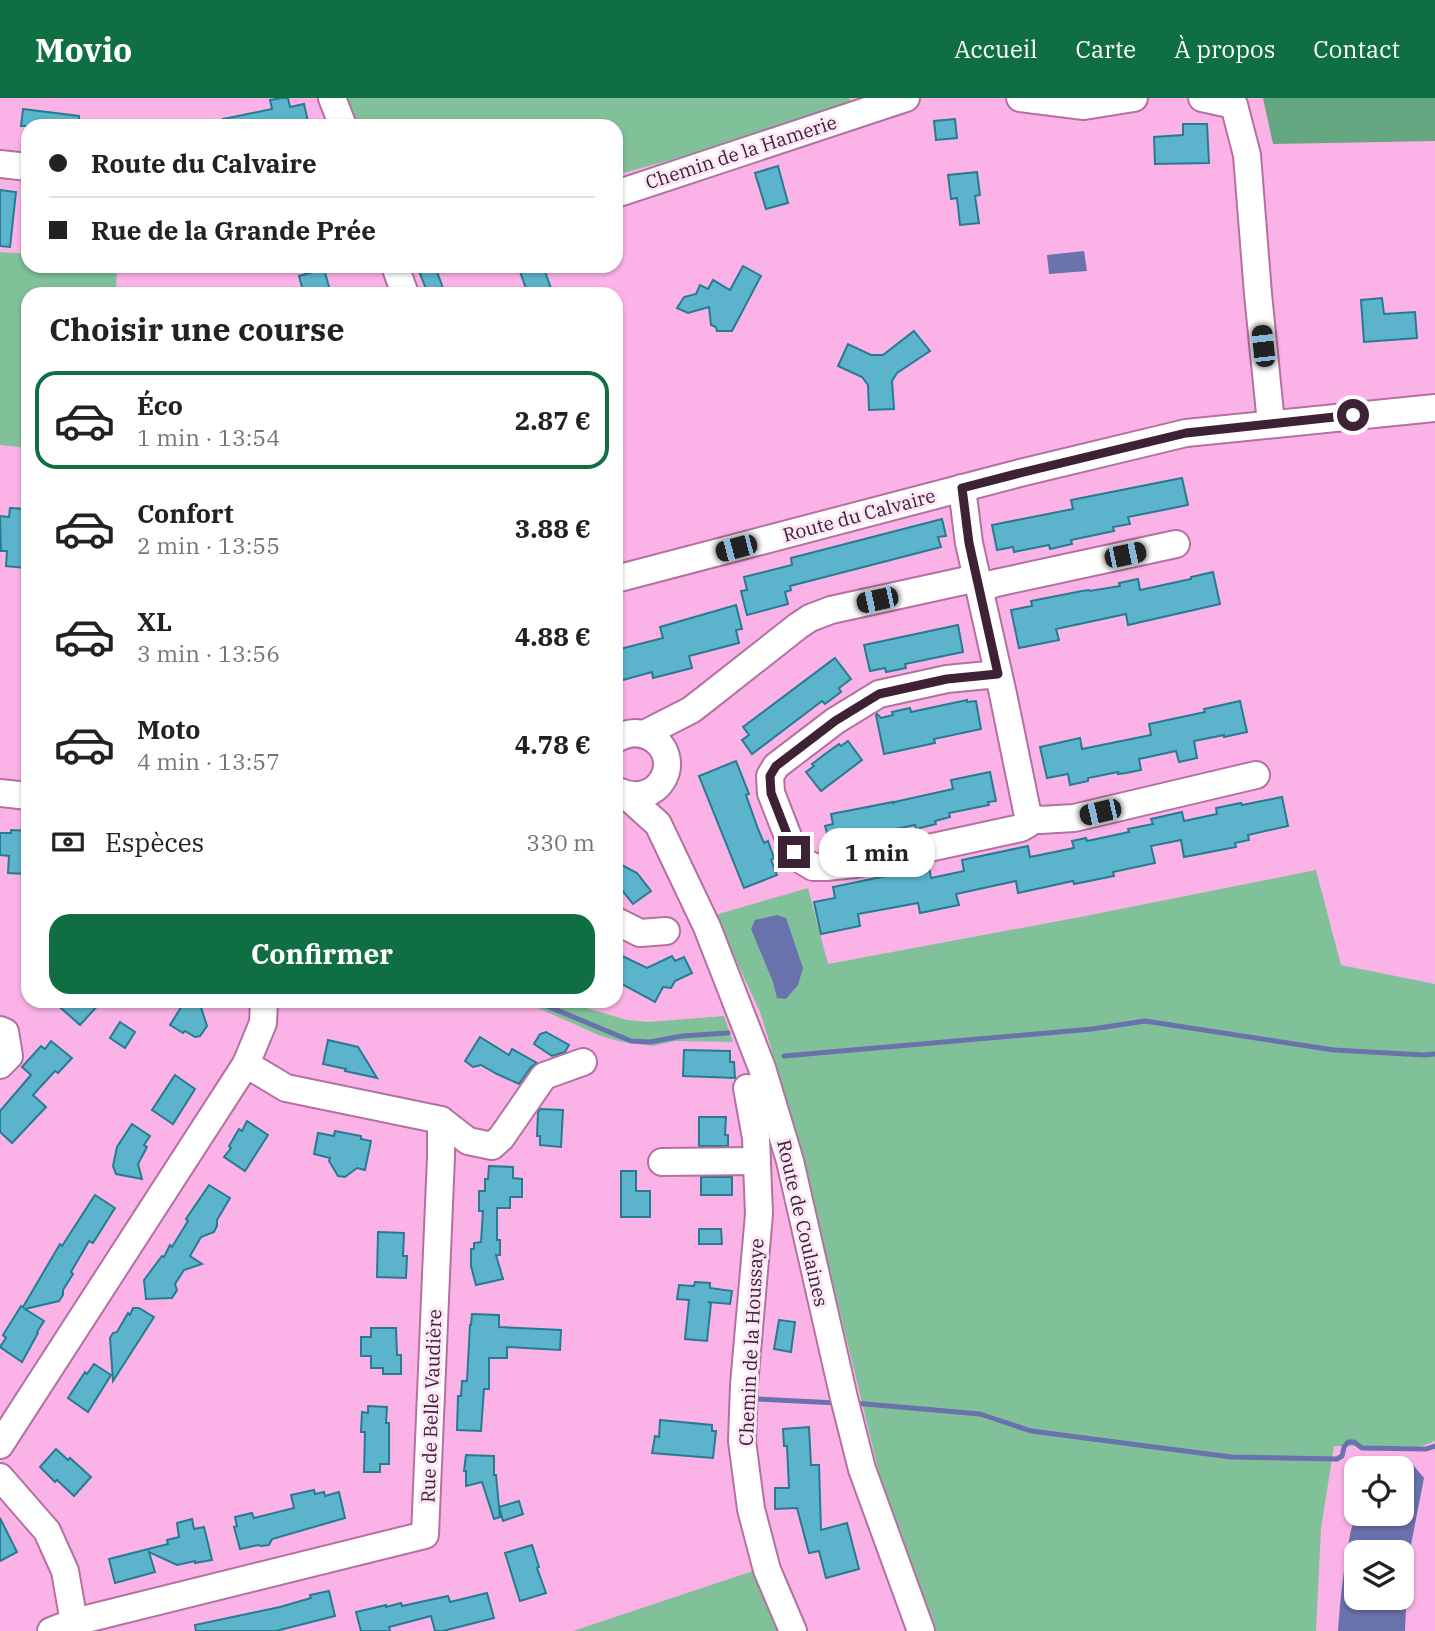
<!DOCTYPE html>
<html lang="fr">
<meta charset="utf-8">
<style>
body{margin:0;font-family:"IBM Plex Serif",serif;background:#f6f6f6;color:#222;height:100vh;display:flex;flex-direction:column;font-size:26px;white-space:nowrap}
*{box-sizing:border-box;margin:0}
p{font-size:23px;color:#767676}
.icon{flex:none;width:38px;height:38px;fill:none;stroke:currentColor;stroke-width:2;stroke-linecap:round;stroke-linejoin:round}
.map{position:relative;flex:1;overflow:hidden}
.drawer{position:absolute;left:21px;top:189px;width:602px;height:721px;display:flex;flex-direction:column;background:#fff;border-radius:21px;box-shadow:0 2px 5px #0004}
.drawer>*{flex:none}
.top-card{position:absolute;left:21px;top:21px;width:602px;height:154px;border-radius:21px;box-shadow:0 2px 5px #0004;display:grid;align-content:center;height:154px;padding:0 28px;background:#fff}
.tools{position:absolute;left:1344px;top:1358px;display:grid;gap:14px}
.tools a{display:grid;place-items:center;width:70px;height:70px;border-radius:14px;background:#fff;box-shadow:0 2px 5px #0004;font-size:35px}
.end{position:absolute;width:32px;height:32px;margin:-16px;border:9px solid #3d2236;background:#fff;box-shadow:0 0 0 4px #fff}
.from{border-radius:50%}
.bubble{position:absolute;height:49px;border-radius:21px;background:#fff;box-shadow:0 2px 5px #0004;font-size:23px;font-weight:700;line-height:49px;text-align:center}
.car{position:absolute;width:21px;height:42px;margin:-21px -10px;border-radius:9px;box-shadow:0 0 5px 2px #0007;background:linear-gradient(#222 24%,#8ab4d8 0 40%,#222 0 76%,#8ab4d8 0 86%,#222 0)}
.top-card b{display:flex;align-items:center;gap:24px;height:66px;font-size:26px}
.top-card b+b{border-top:2px solid #e0e0e0}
.top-card i{width:18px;height:18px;background:#222}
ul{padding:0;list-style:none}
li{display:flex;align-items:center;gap:21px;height:98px;margin:0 14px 10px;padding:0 14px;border:4px solid transparent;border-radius:21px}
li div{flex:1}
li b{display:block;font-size:26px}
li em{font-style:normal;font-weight:700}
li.selected{border-color:#106e43}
li>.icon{width:63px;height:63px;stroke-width:1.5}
h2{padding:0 28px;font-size:32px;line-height:84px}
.pay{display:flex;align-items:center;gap:18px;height:77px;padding:0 28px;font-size:26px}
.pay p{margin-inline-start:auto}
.button{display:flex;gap:14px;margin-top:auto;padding:14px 28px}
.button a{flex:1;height:80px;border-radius:21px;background:#106e43;color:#fff;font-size:28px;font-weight:700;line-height:80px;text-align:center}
header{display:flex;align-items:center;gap:42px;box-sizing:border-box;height:98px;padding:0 35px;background:#106e43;color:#fff}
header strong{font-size:33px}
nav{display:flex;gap:38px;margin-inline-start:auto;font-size:24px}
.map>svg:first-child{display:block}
.green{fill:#81c19a}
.forest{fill:#64a780}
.water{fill:#6972ad;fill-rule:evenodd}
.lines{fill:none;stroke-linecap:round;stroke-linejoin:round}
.stream{stroke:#6972ad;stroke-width:5}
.building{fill:#5bb4cb;stroke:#267b90;stroke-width:2}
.minor-casing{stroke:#b371a2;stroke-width:30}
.minor{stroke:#fff;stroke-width:26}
.route{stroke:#3d2236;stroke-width:9}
.labels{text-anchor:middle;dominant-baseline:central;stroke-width:6;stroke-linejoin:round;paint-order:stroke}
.street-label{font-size:19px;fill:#3d2236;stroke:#fde7f6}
</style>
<header>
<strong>Movio</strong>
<nav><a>Accueil</a><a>Carte</a><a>À propos</a><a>Contact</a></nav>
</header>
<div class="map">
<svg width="1435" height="1533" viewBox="0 0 1435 1533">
<rect width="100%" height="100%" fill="#fbb3e7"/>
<g class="green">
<polygon points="342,0 849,0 854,11 616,77 616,28 353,28"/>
<polygon points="0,154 28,156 28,168 117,168 116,196 28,196 28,350 0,347"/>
<polygon points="1316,772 1341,867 1435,886 1435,1343 1422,1348 1334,1348 1321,1431 1316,1533 936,1533 898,1426 882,1387 794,1025 760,914 715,817 808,790 828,866 1080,819"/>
<polygon points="522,903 573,903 583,909 627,922 648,924 724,918 733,944 675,943 653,948 622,944 601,938"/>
<polygon points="753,1473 780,1533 573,1533"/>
</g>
<polygon class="forest" points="1263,0 1435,0 1435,43 1273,46"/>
<g class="water">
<polygon points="1084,153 1087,173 1049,176 1047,157"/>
<polygon points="777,817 786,820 803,870 798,887 786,901 777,900 773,884 751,831 755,822"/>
<path d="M 1414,1368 L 1424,1380 L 1408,1462 L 1405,1533 L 1338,1533 C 1340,1501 1344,1468 1350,1437 C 1351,1429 1355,1424 1356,1416 L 1402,1416 L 1402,1370 L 1365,1369 ZM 1356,1454 L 1402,1454 L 1402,1500 L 1356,1500 Z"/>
</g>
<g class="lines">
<g class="stream">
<polyline points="535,903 631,943 650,944 682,938 728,935"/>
<polyline points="784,958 1092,931 1145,923 1334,952 1424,957 1435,956"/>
<polyline points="758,1301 837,1305"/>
<polyline points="854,1305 980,1316 1031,1333 1231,1359 1337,1361 1342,1358 1344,1349 1348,1344 1354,1344 1362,1350 1426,1351 1435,1348"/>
</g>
</g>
<g class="building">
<polygon points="281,0 288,0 290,9 304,6 309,28 224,28 223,21 272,11 270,2"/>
<polygon points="23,11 79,18 79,28 21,28"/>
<polygon points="955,21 957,40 936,42 934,23"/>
<polygon points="1183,26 1207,26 1209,65 1155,66 1154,39 1183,37"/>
<polygon points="778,68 788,105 766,111 755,75"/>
<polygon points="977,74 980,97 975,98 979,125 960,127 957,100 951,101 948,77"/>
<polygon points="0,92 16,94 10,149 0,148"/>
<polygon points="417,168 435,168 445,196 428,196"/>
<polygon points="518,168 543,168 553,196 528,196"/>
<polygon points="743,168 761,178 732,233 717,233 716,229 711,227 709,209 688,215 677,210 684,199 696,196 700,187 708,191 713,182 730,192"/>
<polygon points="324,171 331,196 304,196 299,178"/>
<polygon points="1382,200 1384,216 1415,214 1417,240 1364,244 1361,202"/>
<polygon points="914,233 930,253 897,275 892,283 894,311 869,312 868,287 862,279 838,268 848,246 871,257 883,257"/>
<polygon points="1182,380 1188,407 1128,419 1130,426 1113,429 1114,433 1071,442 1072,446 1050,451 1049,447 1014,454 1013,449 997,452 992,427 1073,411 1071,402"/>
<polygon points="10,410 27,411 25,470 6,468 7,453 1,453 0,418 9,419"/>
<polygon points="942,421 946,438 938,439 941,449 790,488 791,492 785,494 788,506 747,517 741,493 747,492 744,479 792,467 791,460"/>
<polygon points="1213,474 1220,506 1128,527 1126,516 1056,531 1059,542 1019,550 1011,512 1032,508 1031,503 1082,493 1089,492 1090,493 1120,488 1119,485 1138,481 1140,492 1191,481 1191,479"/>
<polygon points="736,507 742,531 736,532 739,545 689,558 692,570 653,580 652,574 616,584 616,552 663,540 660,529"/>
<polygon points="958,527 963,554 905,566 906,570 886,574 885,570 870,573 864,547"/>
<polygon points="835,560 851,581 839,590 841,594 825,606 822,603 752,656 742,642 749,637 743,629"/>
<polygon points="967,602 967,604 976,603 981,631 934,641 935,645 884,656 876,617 877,616 881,620 893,617 892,614 910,610 911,614"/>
<polygon points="1240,603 1247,634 1224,639 1224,637 1194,643 1197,660 1179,664 1176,653 1139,661 1141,672 1126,675 1118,676 1118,674 1088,680 1088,683 1070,687 1068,676 1047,680 1040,649 1080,640 1082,651 1151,637 1149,626 1205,614 1204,611"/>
<polygon points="848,643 862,662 821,693 806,674 814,668 812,666 825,656 839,646 841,648"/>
<polygon points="736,663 749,696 746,697 758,731 764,745 768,743 774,760 771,762 777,777 744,790 699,678"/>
<polygon points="990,674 996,703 988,704 989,707 949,715 950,719 935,723 936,726 916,731 915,727 830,745 825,728 833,726 831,716 893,704 894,706 894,704 953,691 951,682"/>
<polygon points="1282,699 1288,728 1248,737 1249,742 1235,745 1236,749 1184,759 1181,742 1151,748 1155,765 1113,774 1114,778 1074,786 1073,783 1018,795 1016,783 956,796 959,807 920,815 918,805 858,816 860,828 821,836 814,804 835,800 833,789 929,769 931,780 964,773 962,762 1028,748 1030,759 1074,750 1072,743 1086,740 1087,743 1129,734 1128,731 1153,726 1151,721 1182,714 1184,723 1217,716 1216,710 1241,705 1242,707"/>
<polygon points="11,732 28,733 26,776 8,775 9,758 0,757 0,735 11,735"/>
<polygon points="616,764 637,775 651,793 633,806 616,785"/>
<polygon points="616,855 647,870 672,858 675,863 684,859 692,875 675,883 671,890 663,889 655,904 616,883"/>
<polygon points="53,903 102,903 80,927"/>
<polygon points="185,903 199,903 207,928 200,938 195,939 185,933 183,935 170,927"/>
<polygon points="120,924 135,934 125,950 110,940"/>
<polygon points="546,934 569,947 565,954 552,958 534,946 540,936"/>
<polygon points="480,939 509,957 512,951 537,965 531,969 519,986 497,976 481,967 473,969 465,963"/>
<polygon points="328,942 358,949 377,980 345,973 346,971 323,966"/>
<polygon points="51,943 72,960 58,975 55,973 33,997 46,1009 12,1045 0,1034 0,1013 31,977 22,969 41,948 45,951"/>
<polygon points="684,952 730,953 730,964 734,964 735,980 683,978"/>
<polygon points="175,977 195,991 173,1026 152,1012"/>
<polygon points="540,1011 563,1012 561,1049 540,1047 540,1038 537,1038 538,1014"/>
<polygon points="699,1019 726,1019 725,1037 728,1037 728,1048 699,1048"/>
<polygon points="247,1023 268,1037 245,1073 224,1059 231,1050 229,1048 239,1031 242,1033"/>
<polygon points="132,1026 150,1038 144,1047 147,1049 138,1066 142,1081 116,1076 113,1068 117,1049"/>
<polygon points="335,1033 361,1038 361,1041 371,1043 365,1072 357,1070 345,1079 338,1078 329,1063 330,1060 314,1056 318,1035 334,1038"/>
<polygon points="489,1068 513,1069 513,1080 522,1081 522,1099 510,1099 510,1110 497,1110 497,1142 500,1142 500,1157 496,1157 503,1181 476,1187 471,1168 471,1151 474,1151 474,1145 481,1144 483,1113 479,1113 479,1093 485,1093 485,1081 488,1081"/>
<polygon points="621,1073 636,1073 636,1093 650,1093 650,1119 621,1119"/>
<rect x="701" y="1079" width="31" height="18"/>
<polygon points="209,1087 230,1100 217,1122 217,1128 214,1134 201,1139 190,1158 202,1166 184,1172 175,1186 177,1192 172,1200 146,1201 144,1182 162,1158 164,1159 170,1147 172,1149 188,1123 186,1121"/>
<polygon points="95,1097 115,1110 93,1145 89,1143 71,1174 73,1176 63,1192 63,1197 59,1203 25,1211 44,1223 37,1234 38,1235 22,1264 0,1249 6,1240 3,1237 21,1208 23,1209 60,1146 62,1148"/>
<polygon points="699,1131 721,1131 722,1146 699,1146"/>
<polygon points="378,1134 404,1135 403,1158 407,1158 406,1180 377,1179"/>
<polygon points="695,1184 710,1185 710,1190 732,1193 730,1206 708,1204 711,1205 707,1243 685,1241 689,1202 677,1201 679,1187 694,1188"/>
<polygon points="133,1210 139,1210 154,1219 113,1283 110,1240 113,1235 117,1234 128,1215 130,1217"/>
<polygon points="472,1216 499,1217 499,1229 561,1232 560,1252 507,1249 507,1260 489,1260 489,1291 484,1291 481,1333 457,1332 458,1298 461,1298 462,1283 467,1283 470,1227 471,1227"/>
<polygon points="779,1222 795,1224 791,1254 774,1251"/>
<polygon points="371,1230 396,1230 397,1257 401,1257 401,1276 383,1276 383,1270 371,1270 371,1258 361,1258 361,1239 371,1239"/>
<polygon points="94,1266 111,1277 88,1314 68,1300 85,1274 87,1276"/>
<polygon points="368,1308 387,1309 386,1325 389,1325 389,1366 380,1366 380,1374 364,1374 365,1334 361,1334 362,1314 368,1315"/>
<polygon points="660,1322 712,1327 712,1333 716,1333 713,1360 652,1355 655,1338 659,1339"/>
<polygon points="809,1329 811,1367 819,1367 821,1432 847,1425 859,1471 826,1480 819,1453 809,1455 797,1410 775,1411 775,1390 789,1390 787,1348 784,1348 783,1331"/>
<polygon points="56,1351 68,1362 70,1360 91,1379 74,1398 57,1382 55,1384 40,1369"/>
<polygon points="466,1357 494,1358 494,1377 496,1377 499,1409 519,1403 523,1416 503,1423 499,1409 500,1419 494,1421 482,1384 466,1388 466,1373 464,1373"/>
<polygon points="314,1392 315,1396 324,1394 325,1398 339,1394 345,1420 272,1441 269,1447 261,1448 258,1447 240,1451 234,1429 237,1428 235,1419 252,1415 254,1420 294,1410 291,1397"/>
<polygon points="0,1420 17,1454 0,1463"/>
<polygon points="192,1421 194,1431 204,1429 212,1462 195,1465 195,1463 177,1467 149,1454 155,1474 115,1485 109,1461 168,1446 167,1442 179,1439 177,1425"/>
<polygon points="532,1447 539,1469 537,1470 546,1495 520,1503 505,1455"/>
<polygon points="329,1493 335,1518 276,1533 196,1533 195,1527 280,1509 311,1500 310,1497"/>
<polygon points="487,1495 494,1520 443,1533 435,1533 431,1518 389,1529 390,1533 361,1533 356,1514 386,1507 386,1509 401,1505 402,1508 448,1498 450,1504"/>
</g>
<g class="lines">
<g class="minor-casing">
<g id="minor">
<polyline points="332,0 343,28"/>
<polyline points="1020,0 1084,8 1134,0"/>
<polyline points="1202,0 1234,7 1247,57 1258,196 1271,325"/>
<polyline points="0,66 28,69"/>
<polyline points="616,96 906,0"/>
<polyline points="395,168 405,196"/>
<polyline points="962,390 969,445 1003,596 1028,718 1028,726 1021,730 855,766 826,769 813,769 803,763 794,754 771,695 770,678 776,668 835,623 879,596 947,581 998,576"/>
<polyline points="616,481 1020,375 1186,335 1435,310"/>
<polyline points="980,490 996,485 1176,446"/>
<polyline points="644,636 691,612 704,602 798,528 810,520 831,512 977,480"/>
<path d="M 616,641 C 628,634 640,633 652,640 C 685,661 659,712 618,693"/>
<polyline points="0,695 28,698"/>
<polyline points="627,698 658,726 707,829 762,970 790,1063 844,1300 862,1371 921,1533"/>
<polyline points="1028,718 1040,722 1074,720 1256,677"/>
<polyline points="616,823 640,835 666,833"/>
<polyline points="0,932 5,934 9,958 0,967"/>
<polyline points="747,990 756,1040 759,1116 744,1287 742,1343 751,1411 767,1472 793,1533"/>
<polyline points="441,1022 468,1043 492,1048 501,1040 544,978 583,964"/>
<polyline points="662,1064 757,1063"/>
<polyline points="0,1347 246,966 263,925 264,903"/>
<polyline points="0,1379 47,1433 65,1473 74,1524"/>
<polyline points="51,1533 74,1524 425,1437 441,1059 441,1022 286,990 246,966"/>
</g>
</g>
<use href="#minor" class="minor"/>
</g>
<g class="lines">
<polyline class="route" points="794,754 771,695 770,678 776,668 835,623 879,596 947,581 998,576 969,445 962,390 1020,375 1186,335 1353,317"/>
</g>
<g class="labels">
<g class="street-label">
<text transform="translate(741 54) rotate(-18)">Chemin de la Hamerie</text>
<text transform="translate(859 417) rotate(-15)">Route du Calvaire</text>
<text transform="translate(803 1125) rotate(77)">Route de Coulaines</text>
<text transform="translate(751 1244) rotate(-87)">Chemin de la Houssaye</text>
<text transform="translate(431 1308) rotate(-88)">Rue de Belle Vaudière</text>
</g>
</g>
</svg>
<div class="tools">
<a><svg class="icon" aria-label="locate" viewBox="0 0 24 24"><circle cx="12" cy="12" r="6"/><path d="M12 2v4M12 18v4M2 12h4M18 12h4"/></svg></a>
<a><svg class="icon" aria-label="layers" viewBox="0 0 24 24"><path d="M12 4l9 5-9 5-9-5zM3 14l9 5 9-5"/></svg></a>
</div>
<i class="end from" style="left:1353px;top:317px"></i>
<i class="end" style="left:794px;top:754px"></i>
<div class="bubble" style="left:819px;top:730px;width:116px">1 min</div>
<i class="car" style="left:1263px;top:248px;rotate:354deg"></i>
<i class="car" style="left:736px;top:450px;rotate:255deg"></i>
<i class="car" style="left:1125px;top:457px;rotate:78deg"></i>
<i class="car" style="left:877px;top:502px;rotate:258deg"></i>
<i class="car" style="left:1100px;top:714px;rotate:257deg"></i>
<div class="top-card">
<b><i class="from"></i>Route du Calvaire</b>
<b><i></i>Rue de la Grande Prée</b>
</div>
<section class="drawer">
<h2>Choisir une course</h2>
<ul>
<li class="selected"><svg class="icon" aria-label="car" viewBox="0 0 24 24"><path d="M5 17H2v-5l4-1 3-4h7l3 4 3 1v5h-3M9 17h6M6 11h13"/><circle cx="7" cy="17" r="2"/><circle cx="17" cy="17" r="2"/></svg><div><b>Éco</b><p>1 min · 13:54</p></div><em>2.87 €</em></li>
<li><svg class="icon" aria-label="car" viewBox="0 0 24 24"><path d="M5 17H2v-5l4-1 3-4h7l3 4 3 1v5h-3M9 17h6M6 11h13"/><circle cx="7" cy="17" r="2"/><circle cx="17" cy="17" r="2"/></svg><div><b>Confort</b><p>2 min · 13:55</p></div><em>3.88 €</em></li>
<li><svg class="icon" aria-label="car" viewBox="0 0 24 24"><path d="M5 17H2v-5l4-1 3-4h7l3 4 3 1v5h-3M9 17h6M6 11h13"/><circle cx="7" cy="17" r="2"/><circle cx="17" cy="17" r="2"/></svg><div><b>XL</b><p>3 min · 13:56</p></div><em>4.88 €</em></li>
<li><svg class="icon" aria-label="car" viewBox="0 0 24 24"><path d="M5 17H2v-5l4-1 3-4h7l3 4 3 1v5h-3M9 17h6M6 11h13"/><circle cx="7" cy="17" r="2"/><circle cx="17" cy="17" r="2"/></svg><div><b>Moto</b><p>4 min · 13:57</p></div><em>4.78 €</em></li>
</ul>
<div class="pay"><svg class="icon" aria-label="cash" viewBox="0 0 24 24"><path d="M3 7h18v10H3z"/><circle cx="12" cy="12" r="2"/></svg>Espèces<p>330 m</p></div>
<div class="button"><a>Confirmer</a></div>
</section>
</div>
